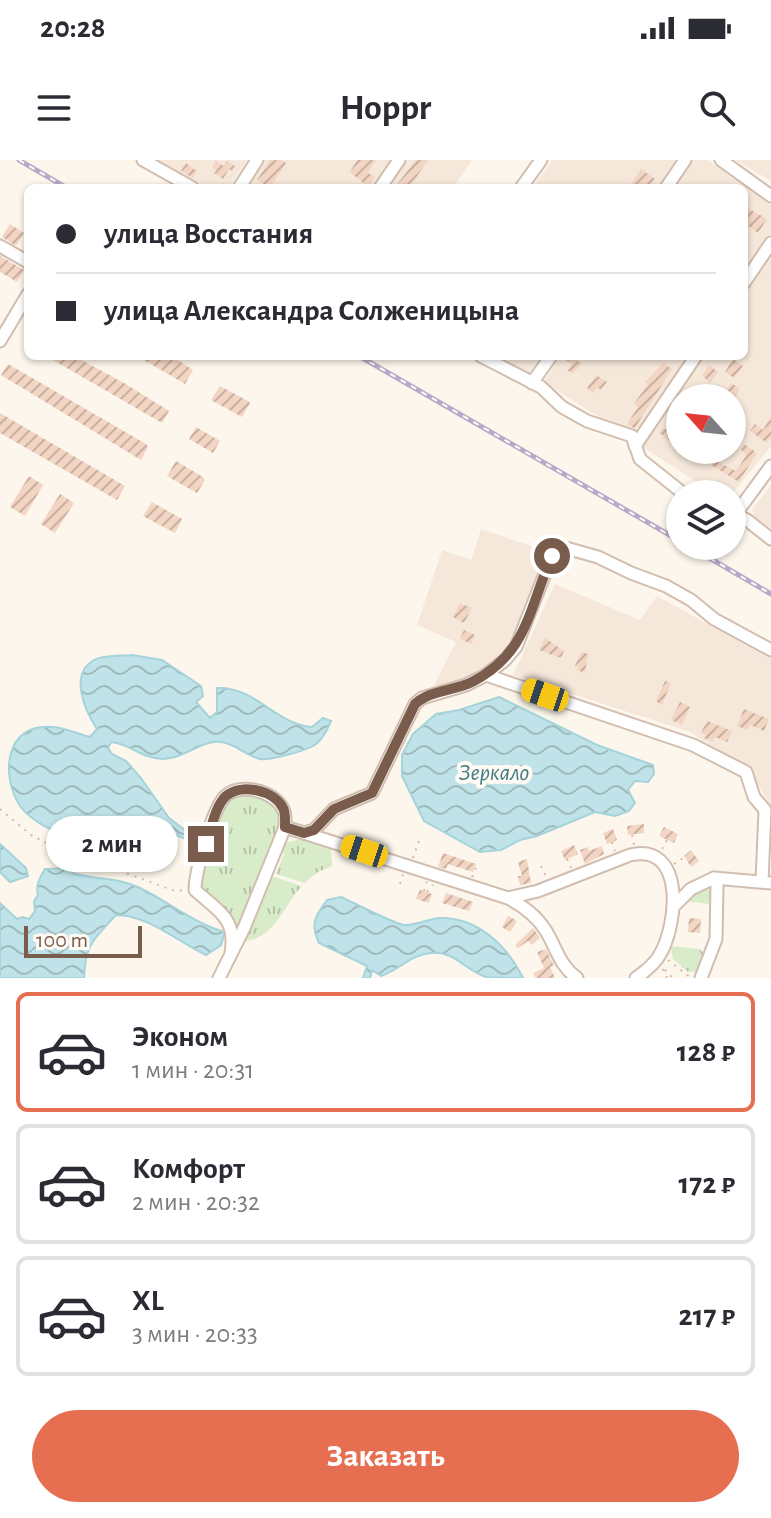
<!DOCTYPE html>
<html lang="ru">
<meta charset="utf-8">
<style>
body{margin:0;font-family:"Alegreya Sans",sans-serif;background:#f2f2f3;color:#2b2b33;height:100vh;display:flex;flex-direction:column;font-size:30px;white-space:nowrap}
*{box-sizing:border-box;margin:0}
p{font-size:26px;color:#7c7c81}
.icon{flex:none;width:44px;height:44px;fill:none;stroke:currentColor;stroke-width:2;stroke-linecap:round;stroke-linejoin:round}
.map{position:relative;height:818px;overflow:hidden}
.sheet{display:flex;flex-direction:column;background:#fff;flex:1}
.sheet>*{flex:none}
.guide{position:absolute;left:24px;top:24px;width:724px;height:176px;border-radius:12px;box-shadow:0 2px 6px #0004;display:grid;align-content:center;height:176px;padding:0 32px;background:#fff}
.needle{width:52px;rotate:297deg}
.controls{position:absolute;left:666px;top:224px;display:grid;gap:16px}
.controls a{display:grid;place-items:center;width:80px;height:80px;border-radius:50%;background:#fff;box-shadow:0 2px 6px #0004;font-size:40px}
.scale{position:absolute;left:24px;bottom:20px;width:118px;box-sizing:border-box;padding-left:8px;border:4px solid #7a5c4d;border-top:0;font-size:22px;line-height:28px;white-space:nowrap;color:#7a5c4d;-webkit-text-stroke:6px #fffaf3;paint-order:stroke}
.end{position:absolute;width:36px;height:36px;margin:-18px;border:10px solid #7a5c4d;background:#fff;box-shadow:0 0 0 4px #fff}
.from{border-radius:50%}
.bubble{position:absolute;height:56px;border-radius:28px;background:#fff;box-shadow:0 2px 6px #0004;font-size:26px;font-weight:700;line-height:56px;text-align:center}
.car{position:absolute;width:24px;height:48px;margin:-24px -12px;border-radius:10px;box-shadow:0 0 6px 2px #0007;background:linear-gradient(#f5c518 24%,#345 0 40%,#f5c518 0 76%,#345 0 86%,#f5c518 0)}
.guide b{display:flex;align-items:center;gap:28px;height:76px;font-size:30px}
.guide b+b{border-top:2px solid #e1e1e2}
.guide i{width:20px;height:20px;background:#2b2b33}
ul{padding:14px 0 0;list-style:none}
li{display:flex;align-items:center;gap:24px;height:120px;margin:0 16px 12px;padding:0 16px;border:4px solid #e1e1e2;border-radius:12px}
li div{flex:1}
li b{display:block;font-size:30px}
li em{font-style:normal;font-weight:700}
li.selected{border-color:#e76f51}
li>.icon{width:72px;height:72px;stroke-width:1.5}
.action{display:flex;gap:16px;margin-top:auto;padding:16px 32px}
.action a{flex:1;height:92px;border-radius:48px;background:#e76f51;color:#fff;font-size:32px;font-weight:700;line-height:92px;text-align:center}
.status{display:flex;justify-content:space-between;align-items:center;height:56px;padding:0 40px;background:#fff;direction:ltr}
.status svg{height:22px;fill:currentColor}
header{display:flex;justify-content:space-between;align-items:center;height:104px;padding:0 32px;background:#fff;font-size:36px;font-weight:700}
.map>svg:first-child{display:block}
.residential{fill:#f5e8da;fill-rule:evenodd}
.grass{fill:url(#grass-tufts)}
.water{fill:url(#water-waves);stroke:#a5d3da;stroke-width:2}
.building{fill:url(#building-hatch)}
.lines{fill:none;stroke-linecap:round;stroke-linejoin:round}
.minor-casing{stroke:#d1beb0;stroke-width:15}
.path{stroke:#d9b8a5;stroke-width:2;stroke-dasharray:2 6;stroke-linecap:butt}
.minor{stroke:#fff;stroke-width:11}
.rail-casing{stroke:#b9a8c9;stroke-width:5}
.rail{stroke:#fffaf3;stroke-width:2;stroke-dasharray:6;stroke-linecap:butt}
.route{stroke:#7a5c4d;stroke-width:10}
.labels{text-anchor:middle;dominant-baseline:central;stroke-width:8;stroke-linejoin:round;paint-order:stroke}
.water-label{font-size:24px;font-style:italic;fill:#437c86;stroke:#fffaf3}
</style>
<div class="status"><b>20:28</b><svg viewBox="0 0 49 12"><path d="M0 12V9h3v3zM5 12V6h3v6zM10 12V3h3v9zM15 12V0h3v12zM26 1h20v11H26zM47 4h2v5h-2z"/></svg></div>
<header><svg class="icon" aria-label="menu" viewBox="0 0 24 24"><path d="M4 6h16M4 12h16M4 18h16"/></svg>Hoppr<svg class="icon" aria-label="search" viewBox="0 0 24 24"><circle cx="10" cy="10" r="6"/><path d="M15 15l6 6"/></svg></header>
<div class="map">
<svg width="771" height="818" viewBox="0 0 771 818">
<defs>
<pattern id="grass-tufts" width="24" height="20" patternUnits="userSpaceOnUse" patternTransform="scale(2)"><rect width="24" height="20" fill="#d8ecc9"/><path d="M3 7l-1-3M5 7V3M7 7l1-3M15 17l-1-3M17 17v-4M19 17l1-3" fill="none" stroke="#b4c2a5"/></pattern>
<pattern id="water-waves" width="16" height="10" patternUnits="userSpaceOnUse" patternTransform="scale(2)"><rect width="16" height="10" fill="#bfe3e8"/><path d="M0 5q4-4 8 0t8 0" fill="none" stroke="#a0bbbe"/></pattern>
<pattern id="building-hatch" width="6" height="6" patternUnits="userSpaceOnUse" patternTransform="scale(2)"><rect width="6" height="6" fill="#f3d5c3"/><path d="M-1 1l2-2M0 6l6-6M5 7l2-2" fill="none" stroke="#cab0a1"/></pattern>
</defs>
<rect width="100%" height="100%" fill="#fdf6ec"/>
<g class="residential">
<polygon points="158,0 247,0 229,28 208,28"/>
<polygon points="265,0 392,0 373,28 247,28"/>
<polygon points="406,0 472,0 453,28 388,28"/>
<polygon points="552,0 679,0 660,28 532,28"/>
<polygon points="692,0 707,0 771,43 771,73 744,114 744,28 673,28"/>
<polygon points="735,0 771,0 771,21 744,5"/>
<path d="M 771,93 L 771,286 L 732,334 L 715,334 L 643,287 L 700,196 L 744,196 L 744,132 ZM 680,238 L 732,238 L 732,290 L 680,290 Z"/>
<polygon points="495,196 541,196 526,218"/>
<polygon points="559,196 689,196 644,263 635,270 614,267 544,222"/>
<polygon points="771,325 771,369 754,356 752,350"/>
<polygon points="481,369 546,391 510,489 475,515 430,533 456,482 417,465 442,390 471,400"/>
<polygon points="555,424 640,460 657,436 771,499 771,654 769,643 750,611 690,572 513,515"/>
</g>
<g class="grass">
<path d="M 244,632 L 267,639 L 280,652 L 280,664 L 237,770 C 229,748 202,741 198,717 L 223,645 L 226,640 Z"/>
<polygon points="303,678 331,688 332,706 318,712 304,723 276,714 284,694 282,690 285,683"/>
<path d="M 275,717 L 302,726 C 281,748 277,778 241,782 L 268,720 Z"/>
<polygon points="707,723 711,726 713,737 709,744 684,741"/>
<polygon points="670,786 699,789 704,793 698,811 688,812 673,799"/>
</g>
<g class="water">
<path d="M 132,495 L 162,500 L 201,526 L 203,536 L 196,542 L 210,558 L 217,552 L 217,528 C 255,526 275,564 312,567 L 323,558 L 331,561 C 327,570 322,581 313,586 C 304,591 269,601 260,599 C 247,596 234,583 221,582 C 200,580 184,599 163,599 C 142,599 129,583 111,582 L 108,588 L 112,594 L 126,601 L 141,618 L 169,658 L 198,680 L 192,682 L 172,673 L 109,682 L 85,681 L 80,687 L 73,685 L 73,678 C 53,671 33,663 20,646 C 0,615 5,562 53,567 C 66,568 78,574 90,577 L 97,569 C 86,552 68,515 94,500 C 103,495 121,496 132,495 Z"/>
<polygon points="499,537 597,585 653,605 654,614 648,622 635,621 628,630 635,643 629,651 615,656 595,652 537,676 520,680 501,690 480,692 424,661 402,616 402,595 413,574 436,554 459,550"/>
<polygon points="0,684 26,708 28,716 10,722 0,712"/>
<path d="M 69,699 L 76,700 L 72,713 C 95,720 117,717 140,728 C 169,742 193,763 225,772 L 221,785 L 206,795 C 178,782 148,755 116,755 C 95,778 85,784 84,818 L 0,818 L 0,743 L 17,759 L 23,757 L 29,759 L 35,751 L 34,741 L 38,735 C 35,726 40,717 45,709 C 55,708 66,711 69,699 Z"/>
<path d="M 341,737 C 352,742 397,765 404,765 C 416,766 429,758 441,758 C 479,758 507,786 523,818 C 512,818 496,818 486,817 C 464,810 456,791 431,793 C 412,794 399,810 381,816 L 372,810 L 370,818 L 363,818 L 367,806 L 319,783 C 310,764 315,756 327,740 Z"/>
</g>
<g class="building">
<polygon points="270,0 281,0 286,3 270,28 257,20"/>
<polygon points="357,0 376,0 368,13 375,17 368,27 350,12"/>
<polygon points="416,0 428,0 409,28 394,28"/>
<polygon points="216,1 224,6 227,1 235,6 232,11 229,9 223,19 214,13 217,10 212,7"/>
<polygon points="186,3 197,11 193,18 181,11"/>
<polygon points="641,9 655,19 648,28 628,28"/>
<polygon points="744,46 767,59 758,73 744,63"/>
<polygon points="10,64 24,73 16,86 2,77"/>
<polygon points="0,96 24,110 17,122 0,112"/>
<polygon points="46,196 74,196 124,223 169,251 162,263"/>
<polygon points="137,196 172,196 193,210 185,224"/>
<polygon points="568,196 582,203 573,214 567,210 572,204 566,200"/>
<polygon points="733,199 743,206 734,218 725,212"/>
<polygon points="663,203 672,209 635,268 632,267 627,264 638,247 634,244 648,224 645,222"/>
<polygon points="8,204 146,284 148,287 141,300 1,215"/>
<polygon points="709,205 718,212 710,223 702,215"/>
<polygon points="596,215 607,222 601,230 597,227 593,233 587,228"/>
<polygon points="731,223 740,229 734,238 721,238"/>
<polygon points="220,226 248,241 250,243 242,257 211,240"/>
<polygon points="0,253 125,326 117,340 0,273"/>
<polygon points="771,257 771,277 767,283 750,271 755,264 763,270"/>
<polygon points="196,267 220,281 213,293 189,279"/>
<polygon points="663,268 679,275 673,283 659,273"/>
<polygon points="744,284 757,293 739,322 711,305 714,300 736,311 746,296 741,289"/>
<polygon points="176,301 203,317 205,320 197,333 167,316"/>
<polygon points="29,316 43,325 25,356 10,347"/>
<polygon points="60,334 74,343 55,373 41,364"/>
<polygon points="152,342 182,359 175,373 143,356"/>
<polygon points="460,443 472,448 464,463 453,457"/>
<polygon points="464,470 475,475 471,484 460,479"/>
<polygon points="545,478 564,491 561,498 539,490"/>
<polygon points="581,492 588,494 585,513 577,510 578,507 575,506"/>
<polygon points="665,521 671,523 662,545 656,541"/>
<polygon points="680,542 690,547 682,565 671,560"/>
<polygon points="744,549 769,559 764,571 750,565 748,570 737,566"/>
<polygon points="707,561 732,571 727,582 715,577 712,582 704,578 706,575 701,573"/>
<polygon points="644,664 644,673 628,675 627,666"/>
<polygon points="664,667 678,674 674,683 659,676"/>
<polygon points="613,669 617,680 607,684 603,673"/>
<polygon points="574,685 578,694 565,700 561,691"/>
<polygon points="602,686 604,694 585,704 580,690 588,687 589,691"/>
<polygon points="691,690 699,701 691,707 684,696"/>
<polygon points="443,693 476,704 473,712 448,704 446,709 438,707"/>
<polygon points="527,699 531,723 520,725 518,716 522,716 518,702"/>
<polygon points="420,730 432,734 429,743 416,739"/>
<polygon points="446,733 473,742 469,751 442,743"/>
<polygon points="508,756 517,761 510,772 502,767"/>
<polygon points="689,758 701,759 700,773 688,772"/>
<polygon points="533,768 540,778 532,785 528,781 518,788 515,785"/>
<polygon points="546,789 554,806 550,807 555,818 536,818 533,813 544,808 537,792"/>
</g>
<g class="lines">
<g class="minor-casing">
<g id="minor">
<polyline points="143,0 193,28"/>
<polyline points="721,0 771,36"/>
<polyline points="239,28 257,0"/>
<polyline points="380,28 399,0"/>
<polyline points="521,28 541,0"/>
<polyline points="666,28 685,0"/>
<polyline points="0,86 28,102"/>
<polyline points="744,123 771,83"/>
<polyline points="0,181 28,134"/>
<polyline points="481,196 541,227 562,247 587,261 632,276 640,299 684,334"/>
<polyline points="532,223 551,196"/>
<polyline points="635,286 696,196"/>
<polyline points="732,354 747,360 771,379"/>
<polyline points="735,355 771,306"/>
<polyline points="486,515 693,585 746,612 754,637 765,650 762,721"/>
<polyline points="285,667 304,673 314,670 334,649 372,633 415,544 422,538 466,525 486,515 505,500 516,487 552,396 558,390 566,388 598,397 631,413 666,426 691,440 714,459 771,490"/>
<path d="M 304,673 L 508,738 C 523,746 536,755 546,771 C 557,789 559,805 577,818"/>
<polyline points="714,718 771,723"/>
<path d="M 508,738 L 538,731 L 630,695 C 686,682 678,766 659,796 C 653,806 644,812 636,818"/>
<polyline points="674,746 691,729 714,718 717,725 716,779 701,818"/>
<path d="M 219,818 L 244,768 L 285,667 C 285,661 286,654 283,649 C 274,630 236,621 223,639 C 212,653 195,712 195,730 C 218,751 237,758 231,793"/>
</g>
</g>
<g class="path">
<polyline points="0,649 31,675 52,686 175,731 186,730"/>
<polyline points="632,675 634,685"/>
<polyline points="612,682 615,691"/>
<polyline points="662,689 667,680"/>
<polyline points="590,693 598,691"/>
<polyline points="413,698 421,675"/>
<polyline points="567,699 571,708"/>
<polyline points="674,704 685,697"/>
<polyline points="541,706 547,718"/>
<polyline points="472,717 476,708"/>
<polyline points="400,724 403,714"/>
<polyline points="424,731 427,721"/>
<polyline points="427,732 433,725"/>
<polyline points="668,800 691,818"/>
<polyline points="667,818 662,807 673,818"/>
</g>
<use href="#minor" class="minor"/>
<g class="rail-casing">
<g id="rail">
<polyline points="19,0 67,28"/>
<polyline points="359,196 680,381"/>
<polyline points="689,386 771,434"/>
</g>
</g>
<use href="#rail" class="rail"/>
</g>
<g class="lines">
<path class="route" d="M 206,684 C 211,670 215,646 226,636 C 241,623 274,630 283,648 C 286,654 285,661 285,667 L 304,673 L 314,670 L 334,649 L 372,633 L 415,544 C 430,530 454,531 472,522 C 528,494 529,447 552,396"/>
</g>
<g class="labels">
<g class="water-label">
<text x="494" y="613">Зеркало</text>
</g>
</g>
</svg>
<div class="controls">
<a><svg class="needle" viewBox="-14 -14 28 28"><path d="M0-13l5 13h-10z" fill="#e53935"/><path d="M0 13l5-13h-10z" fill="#7c7c81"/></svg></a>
<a><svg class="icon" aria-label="layers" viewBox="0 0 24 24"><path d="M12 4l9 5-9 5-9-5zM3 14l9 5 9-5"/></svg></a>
</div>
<div class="scale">100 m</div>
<i class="end from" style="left:552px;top:396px"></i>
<i class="end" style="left:206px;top:684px"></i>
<div class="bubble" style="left:46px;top:656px;width:132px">2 мин</div>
<i class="car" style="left:545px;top:535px;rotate:289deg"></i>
<i class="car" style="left:364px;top:691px;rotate:288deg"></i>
<div class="guide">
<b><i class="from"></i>улица Восстания</b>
<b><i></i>улица Александра Солженицына</b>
</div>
</div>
<section class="sheet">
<ul>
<li class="selected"><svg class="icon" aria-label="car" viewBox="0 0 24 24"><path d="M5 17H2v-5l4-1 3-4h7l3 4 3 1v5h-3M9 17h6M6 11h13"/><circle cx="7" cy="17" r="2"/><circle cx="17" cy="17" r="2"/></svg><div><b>Эконом</b><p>1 мин · 20:31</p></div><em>128 ₽</em></li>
<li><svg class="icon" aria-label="car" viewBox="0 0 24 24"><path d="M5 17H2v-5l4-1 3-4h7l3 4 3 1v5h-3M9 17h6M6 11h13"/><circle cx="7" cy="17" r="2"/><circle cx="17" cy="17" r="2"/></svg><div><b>Комфорт</b><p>2 мин · 20:32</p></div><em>172 ₽</em></li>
<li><svg class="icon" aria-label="car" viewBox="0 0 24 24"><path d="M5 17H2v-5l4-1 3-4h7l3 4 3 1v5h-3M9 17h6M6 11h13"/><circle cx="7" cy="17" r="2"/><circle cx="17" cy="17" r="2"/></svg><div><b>XL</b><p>3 мин · 20:33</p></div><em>217 ₽</em></li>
</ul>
<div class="action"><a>Заказать</a></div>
</section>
